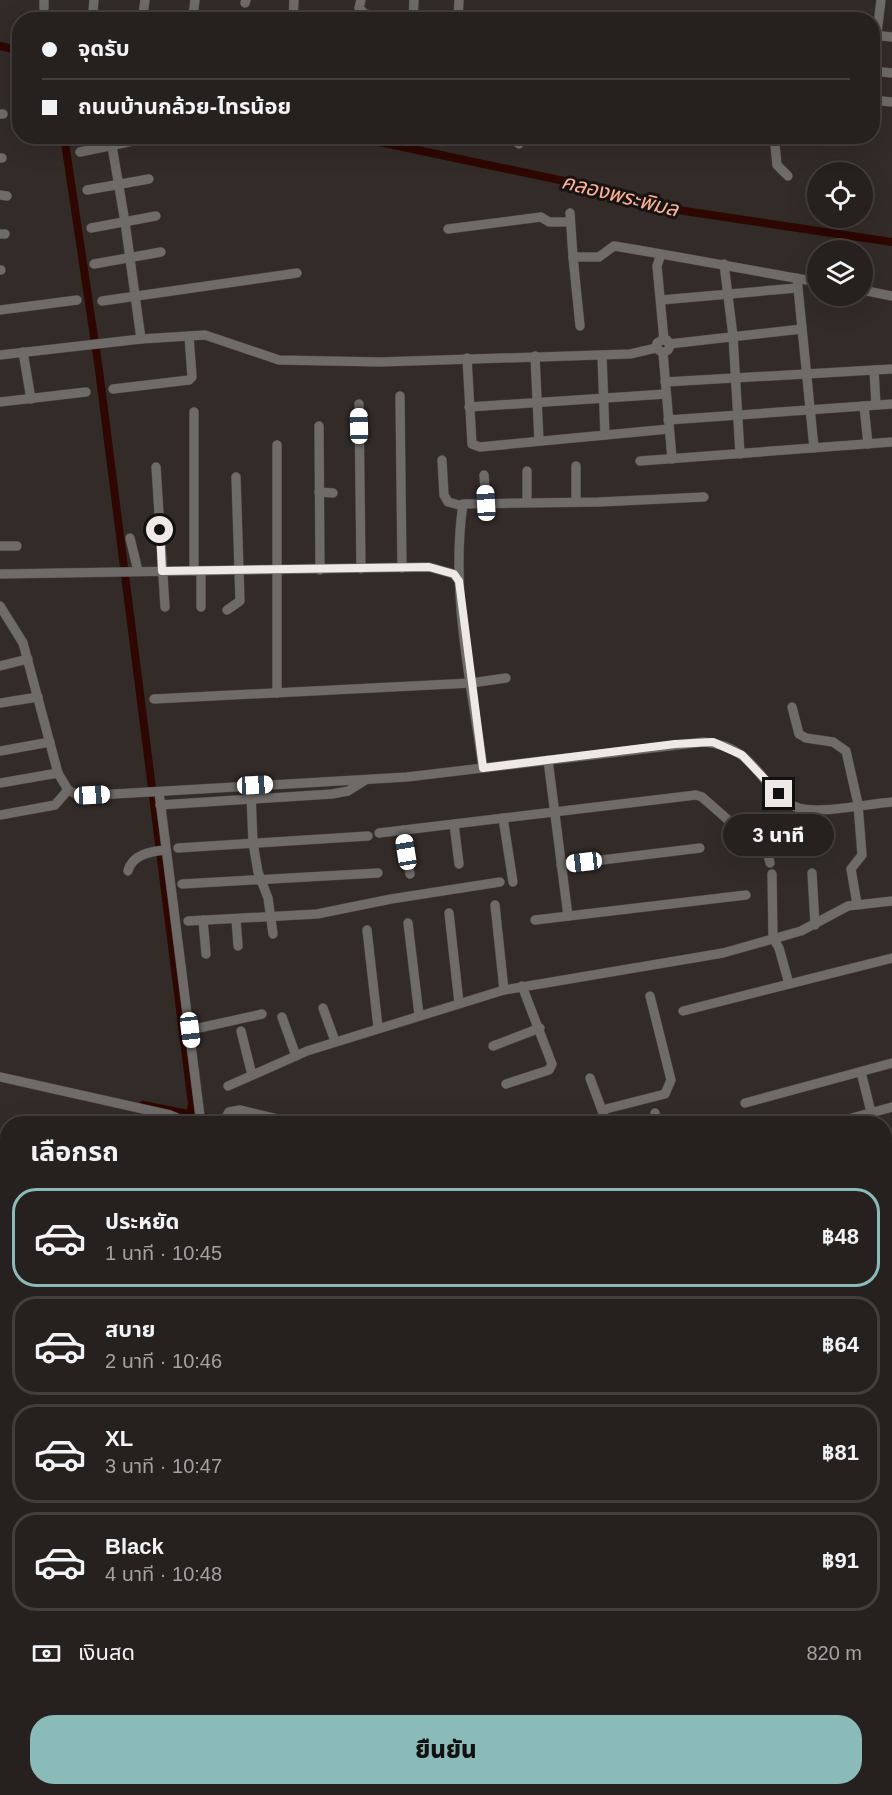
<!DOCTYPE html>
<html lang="th">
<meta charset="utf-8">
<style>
body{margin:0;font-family:Arial,"Noto Sans Thai",sans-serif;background:#2e2827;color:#f1f3f6;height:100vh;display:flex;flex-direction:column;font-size:22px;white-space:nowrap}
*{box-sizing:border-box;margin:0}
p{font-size:20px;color:#a4a3a4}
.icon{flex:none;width:33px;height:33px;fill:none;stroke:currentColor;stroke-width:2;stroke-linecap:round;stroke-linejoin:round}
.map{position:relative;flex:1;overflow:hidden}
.side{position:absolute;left:0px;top:1116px;width:892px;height:680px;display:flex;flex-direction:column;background:#26201e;border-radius:24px 24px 0 0;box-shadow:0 6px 24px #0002,0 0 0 2px #423e3c}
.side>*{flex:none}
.hud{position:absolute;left:12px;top:12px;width:868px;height:132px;border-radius:24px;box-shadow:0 6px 24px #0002,0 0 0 2px #423e3c;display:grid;align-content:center;height:132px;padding:0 30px;background:#26201e}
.tools{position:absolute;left:807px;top:162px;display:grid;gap:12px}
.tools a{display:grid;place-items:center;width:66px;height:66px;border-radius:50%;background:#26201e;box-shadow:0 6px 24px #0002,0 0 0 2px #423e3c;font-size:30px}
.end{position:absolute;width:27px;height:27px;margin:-14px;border:8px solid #eee9e7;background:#111;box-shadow:0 0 0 3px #111}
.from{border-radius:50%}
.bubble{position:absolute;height:42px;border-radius:21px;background:#26201e;box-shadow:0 6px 24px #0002,0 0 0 2px #423e3c;font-size:20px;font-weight:800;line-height:42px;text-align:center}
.car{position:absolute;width:18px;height:36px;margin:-18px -9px;border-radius:8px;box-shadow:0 0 4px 2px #0007;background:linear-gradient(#fff 24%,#345 0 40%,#fff 0 76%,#345 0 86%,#fff 0)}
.hud b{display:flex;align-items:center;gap:21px;height:57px;font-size:22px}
.hud b+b{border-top:2px solid #423e3c}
.hud i{width:15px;height:15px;background:#f1f3f6}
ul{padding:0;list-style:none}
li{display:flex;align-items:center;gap:18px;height:99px;margin:0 12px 9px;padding:0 18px;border:3px solid #423e3c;border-radius:24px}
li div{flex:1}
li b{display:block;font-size:22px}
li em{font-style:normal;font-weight:800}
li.active{border-color:#8bbbb9}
li>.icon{width:54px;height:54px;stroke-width:1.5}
h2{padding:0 30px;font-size:27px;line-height:72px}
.pay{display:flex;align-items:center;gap:15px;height:66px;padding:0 30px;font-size:22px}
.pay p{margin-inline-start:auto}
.cta{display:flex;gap:12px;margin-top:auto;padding:12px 30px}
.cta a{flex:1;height:69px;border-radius:24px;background:#8bbbb9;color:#111;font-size:24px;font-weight:800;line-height:69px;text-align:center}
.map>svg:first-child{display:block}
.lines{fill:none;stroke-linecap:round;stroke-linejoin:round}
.canal{stroke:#2e0700;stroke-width:8}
.minor-casing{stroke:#4d4643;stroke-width:10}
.minor{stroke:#6f6b69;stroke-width:9}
.route{stroke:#eee9e7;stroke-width:8}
.labels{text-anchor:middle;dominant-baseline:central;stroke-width:6;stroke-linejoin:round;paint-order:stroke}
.water-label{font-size:21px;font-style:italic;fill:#ffb294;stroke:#181413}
</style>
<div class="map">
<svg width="892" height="1795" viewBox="0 0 892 1795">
<rect width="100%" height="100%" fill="#332b28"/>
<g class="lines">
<g class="canal">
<polyline points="0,46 20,51"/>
<polyline points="64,136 99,370 192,1104 189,1124"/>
<polyline points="351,136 569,182 671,209 892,242"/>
<polyline points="143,1105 238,1124"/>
<polyline points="885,1251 892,1252"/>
<polyline points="46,1795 46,1788"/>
</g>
<g class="minor-casing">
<g id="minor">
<polyline points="361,0 359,8 365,14 402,20"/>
<polyline points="245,3 246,0"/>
<polyline points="44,8 44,0"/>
<polyline points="93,11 94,0"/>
<polyline points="143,14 145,0"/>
<polyline points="193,16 195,0"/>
<polyline points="293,20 294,0"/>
<polyline points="413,20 414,0"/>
<polyline points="458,20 459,0"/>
<polyline points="873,35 892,37"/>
<polyline points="873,65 881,0"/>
<polyline points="873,71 892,73"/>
<polyline points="873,100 892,102"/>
<polyline points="0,114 3,114"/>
<polyline points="510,136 519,144"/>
<polyline points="774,136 777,165 788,176"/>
<polyline points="112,146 125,222 141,339"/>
<polyline points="80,152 138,140"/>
<polyline points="0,158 2,158"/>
<polyline points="87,190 149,179"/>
<polyline points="0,195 7,196"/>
<path d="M 570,213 L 573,257 L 599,257 L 614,246 C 681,257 749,270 818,282"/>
<polyline points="91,228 156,216"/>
<polyline points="448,229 541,217 549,222 570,222"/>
<polyline points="0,234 5,234"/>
<polyline points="573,257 580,326"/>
<polyline points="660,257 657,266 664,340"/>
<polyline points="94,264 161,252"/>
<polyline points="724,264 733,336 740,454"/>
<polyline points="0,270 1,270"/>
<polyline points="797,278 814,448"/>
<polyline points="862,290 892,296"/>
<polyline points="661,300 797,288"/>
<polyline points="102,301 297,273"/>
<polyline points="0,310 77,300"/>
<polyline points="669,344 802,329"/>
<polyline points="23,352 31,399"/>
<polyline points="663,353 672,459"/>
<polyline points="0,355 141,339 205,335 279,360 380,362 630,354 656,348 657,343 662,340 667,340 670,346 668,350 663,353 656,348"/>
<polyline points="602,355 605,435"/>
<polyline points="535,356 539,441"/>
<polyline points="467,358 472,444 480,447 669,429"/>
<polyline points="874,370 876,405"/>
<polyline points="665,382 892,369"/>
<polyline points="113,389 189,380 192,377 189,336"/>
<polyline points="400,396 402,568"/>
<polyline points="0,402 86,392"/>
<polyline points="359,404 361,569"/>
<polyline points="864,406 868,444"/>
<polyline points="469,407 666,394"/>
<polyline points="194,412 194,571"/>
<polyline points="668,420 892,404"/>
<polyline points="319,426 320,570"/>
<polyline points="442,460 444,495 448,502 463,506"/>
<polyline points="640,461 892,442"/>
<polyline points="576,466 576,502"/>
<polyline points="156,467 165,607"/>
<polyline points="484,475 486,503"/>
<polyline points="319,492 333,493"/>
<polyline points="527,502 527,471"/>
<polyline points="130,538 138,571"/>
<polyline points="0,546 17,546"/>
<polyline points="201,571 201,607"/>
<polyline points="0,574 429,567 454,574 459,581"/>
<path d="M 0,606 L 23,643 L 58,773 L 68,790 L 80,796 L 407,777 L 703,742 C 760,745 762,797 799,808 C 821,814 867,804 892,802"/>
<polyline points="227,610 240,601 236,477"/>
<polyline points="0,666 28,659"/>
<polyline points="277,693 277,445"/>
<polyline points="154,699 471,683 506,678"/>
<polyline points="0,703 38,697"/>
<polyline points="792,707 799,734 806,738 833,742 846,751 858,804 862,855 851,869 857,904"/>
<polyline points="0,751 50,742"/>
<polyline points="548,760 568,916"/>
<path d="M 483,768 C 471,682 450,591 463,504 L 599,502 L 704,497"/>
<polyline points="0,783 58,773"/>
<polyline points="159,792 201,1124"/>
<polyline points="251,794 253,843 258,872 268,898 273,934"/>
<polyline points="160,805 332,794 348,791 364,781"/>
<polyline points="0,815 55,805 68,790"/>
<polyline points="503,818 513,882"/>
<polyline points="454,824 459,864"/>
<polyline points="403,830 410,874"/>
<polyline points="379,833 696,795 702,797 768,855 770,863"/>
<polyline points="178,848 368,836"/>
<polyline points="561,865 700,848"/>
<path d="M 128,871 C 132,854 152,851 166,850"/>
<polyline points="812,873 815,925"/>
<polyline points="772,874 773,938 779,948 789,984"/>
<polyline points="182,884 378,873"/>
<polyline points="495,905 504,990"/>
<polyline points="449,913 459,1003"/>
<polyline points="236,919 238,946"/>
<polyline points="203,920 206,954"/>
<polyline points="535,920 746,895"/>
<polyline points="188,921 317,914 391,899 500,882"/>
<polyline points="408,923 419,1015"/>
<polyline points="367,930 378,1027"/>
<polyline points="323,1008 335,1041"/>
<polyline points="683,1011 892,958"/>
<polyline points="282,1017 296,1056"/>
<polyline points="190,1030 262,1014"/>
<polyline points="241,1031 252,1075"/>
<polyline points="493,1046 540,1028"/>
<polyline points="861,1072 874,1124"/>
<polyline points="0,1077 170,1115 177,1118 181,1124"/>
<polyline points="590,1078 607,1124"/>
<polyline points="506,1084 549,1070 552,1064 522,986"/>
<polyline points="228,1086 307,1051 504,990 723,953 801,931 848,906 892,901"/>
<polyline points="745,1103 892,1063"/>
<polyline points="602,1110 665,1094 671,1080 650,996"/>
<polyline points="655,1113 657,1124"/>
<polyline points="222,1124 229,1112 240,1110 299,1124"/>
<polyline points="830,1124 892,1107"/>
<polyline points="885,1154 892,1152"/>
<polyline points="0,1156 8,1168"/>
<polyline points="885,1173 892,1174"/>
<polyline points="0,1204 8,1201"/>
<polyline points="885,1214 892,1215"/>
<polyline points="885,1238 892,1239"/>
<polyline points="890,1310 892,1322"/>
<polyline points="0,1345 8,1341"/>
<polyline points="885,1586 892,1546"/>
<polyline points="885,1698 892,1660"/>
<polyline points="885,1708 892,1708"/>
<polyline points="0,1778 8,1778"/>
<polyline points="0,1786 8,1786"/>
<polyline points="174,1788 232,1788"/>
<polyline points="53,1795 54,1788"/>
<polyline points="437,1795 438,1788"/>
<polyline points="590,1795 592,1788"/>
<polyline points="641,1795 643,1788"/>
<polyline points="712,1795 714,1788"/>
<polyline points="741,1795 743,1788"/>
<polyline points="803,1795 805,1788"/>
</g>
</g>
<use href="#minor" class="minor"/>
</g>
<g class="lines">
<polyline class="route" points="160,530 162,571 429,567 454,574 459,581 483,768 675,744 713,742 742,755 779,794"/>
</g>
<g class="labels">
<g class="water-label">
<text transform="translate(620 195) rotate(14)">คลองพระพิมล</text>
</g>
</g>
</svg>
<div class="tools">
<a><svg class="icon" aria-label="locate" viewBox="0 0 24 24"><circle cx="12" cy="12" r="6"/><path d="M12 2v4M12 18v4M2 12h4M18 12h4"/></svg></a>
<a><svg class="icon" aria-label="layers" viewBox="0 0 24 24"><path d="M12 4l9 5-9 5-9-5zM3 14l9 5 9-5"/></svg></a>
</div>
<i class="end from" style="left:160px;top:530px"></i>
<i class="end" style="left:779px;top:794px"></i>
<div class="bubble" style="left:723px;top:814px;width:111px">3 นาที</div>
<i class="car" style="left:359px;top:426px;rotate:359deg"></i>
<i class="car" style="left:486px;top:503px;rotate:357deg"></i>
<i class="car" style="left:255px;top:785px;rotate:87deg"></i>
<i class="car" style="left:92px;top:795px;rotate:87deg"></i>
<i class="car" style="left:406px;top:852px;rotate:351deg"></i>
<i class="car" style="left:584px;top:862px;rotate:263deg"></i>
<i class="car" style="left:190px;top:1030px;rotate:173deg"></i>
<div class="hud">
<b><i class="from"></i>จุดรับ</b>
<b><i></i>ถนนบ้านกล้วย-ไทรน้อย</b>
</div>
<section class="side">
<h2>เลือกรถ</h2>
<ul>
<li class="active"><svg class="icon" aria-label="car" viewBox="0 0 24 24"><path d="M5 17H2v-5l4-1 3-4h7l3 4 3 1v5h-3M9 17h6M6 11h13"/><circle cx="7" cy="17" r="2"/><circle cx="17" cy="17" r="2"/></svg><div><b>ประหยัด</b><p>1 นาที · 10:45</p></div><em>฿48</em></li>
<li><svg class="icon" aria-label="car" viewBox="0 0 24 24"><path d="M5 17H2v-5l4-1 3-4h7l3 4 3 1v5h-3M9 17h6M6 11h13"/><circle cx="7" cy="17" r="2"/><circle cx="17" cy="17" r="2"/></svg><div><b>สบาย</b><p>2 นาที · 10:46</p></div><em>฿64</em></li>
<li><svg class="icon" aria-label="car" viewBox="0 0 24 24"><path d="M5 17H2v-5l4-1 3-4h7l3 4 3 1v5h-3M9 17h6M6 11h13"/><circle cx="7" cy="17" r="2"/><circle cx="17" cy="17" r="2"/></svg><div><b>XL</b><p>3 นาที · 10:47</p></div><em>฿81</em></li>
<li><svg class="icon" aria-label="car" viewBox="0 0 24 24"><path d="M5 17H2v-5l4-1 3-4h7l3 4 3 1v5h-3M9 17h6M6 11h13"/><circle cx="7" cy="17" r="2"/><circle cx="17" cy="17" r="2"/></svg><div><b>Black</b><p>4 นาที · 10:48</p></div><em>฿91</em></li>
</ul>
<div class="pay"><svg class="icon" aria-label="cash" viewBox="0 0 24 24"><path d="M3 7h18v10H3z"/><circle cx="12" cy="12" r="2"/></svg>เงินสด<p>820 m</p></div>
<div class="cta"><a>ยืนยัน</a></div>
</section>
</div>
